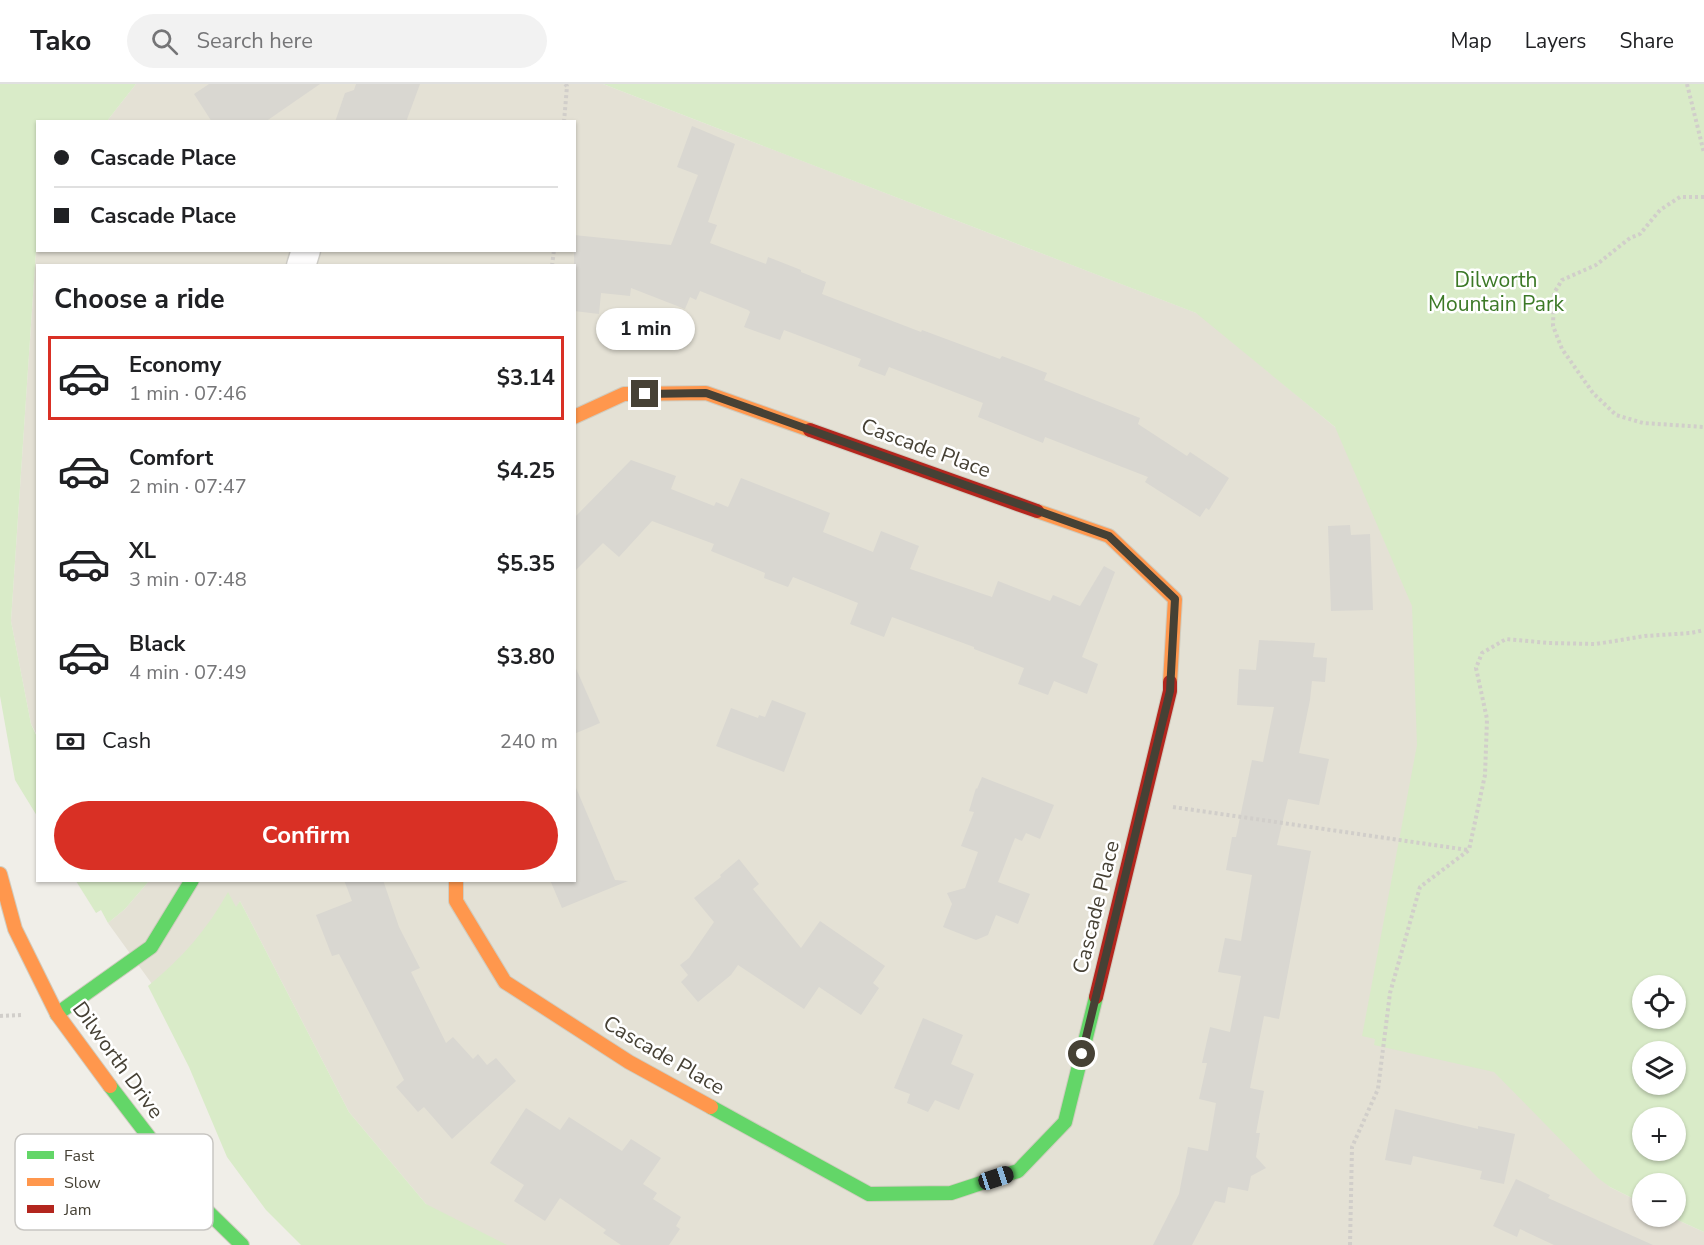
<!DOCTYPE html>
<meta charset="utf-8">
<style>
body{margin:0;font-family:"Nunito Sans",sans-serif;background:#f2f2f2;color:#202124;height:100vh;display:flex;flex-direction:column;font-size:22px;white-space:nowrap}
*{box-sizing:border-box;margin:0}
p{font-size:20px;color:#757577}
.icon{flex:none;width:33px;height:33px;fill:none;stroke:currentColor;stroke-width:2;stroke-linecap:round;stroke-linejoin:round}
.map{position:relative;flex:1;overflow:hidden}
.details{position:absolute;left:36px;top:180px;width:540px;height:618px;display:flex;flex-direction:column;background:#fff;border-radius:0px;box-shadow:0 2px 4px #0004}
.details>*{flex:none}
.top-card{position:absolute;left:36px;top:36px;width:540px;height:132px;border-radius:0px;box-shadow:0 2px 4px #0004;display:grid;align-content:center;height:132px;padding:0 18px;background:#fff}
.fabs{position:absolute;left:1632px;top:891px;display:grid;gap:12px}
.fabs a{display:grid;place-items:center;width:54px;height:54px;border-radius:50%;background:#fff;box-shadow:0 2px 4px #0004;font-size:30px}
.end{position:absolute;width:27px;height:27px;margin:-14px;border:8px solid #464135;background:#fff;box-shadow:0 0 0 3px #fff}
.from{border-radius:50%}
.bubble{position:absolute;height:42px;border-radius:21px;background:#fff;box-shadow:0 2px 4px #0004;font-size:20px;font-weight:700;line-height:42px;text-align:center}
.car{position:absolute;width:18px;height:36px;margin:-18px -9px;border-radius:8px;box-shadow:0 0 4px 2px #0007;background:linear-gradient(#222 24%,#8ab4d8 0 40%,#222 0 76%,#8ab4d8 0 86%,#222 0)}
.top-card b{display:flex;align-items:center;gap:21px;height:57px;font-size:22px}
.top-card b+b{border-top:2px solid #e0e0e0}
.top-card i{width:15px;height:15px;background:#202124}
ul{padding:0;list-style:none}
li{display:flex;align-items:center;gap:18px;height:84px;margin:0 12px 9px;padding:0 6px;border:3px solid transparent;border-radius:0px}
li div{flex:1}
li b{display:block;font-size:22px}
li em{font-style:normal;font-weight:700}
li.current{border-color:#d93025}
li>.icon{width:54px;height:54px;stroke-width:1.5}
h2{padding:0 18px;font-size:27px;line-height:72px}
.pay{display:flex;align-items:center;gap:15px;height:66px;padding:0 18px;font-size:22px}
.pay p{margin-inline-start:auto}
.primary-button{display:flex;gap:12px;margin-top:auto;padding:12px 18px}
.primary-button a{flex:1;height:69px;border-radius:36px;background:#d93025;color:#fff;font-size:24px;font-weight:700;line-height:69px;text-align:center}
header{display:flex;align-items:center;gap:36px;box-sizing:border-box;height:84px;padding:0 30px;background:#fff;border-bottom:2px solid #e0e0e0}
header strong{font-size:28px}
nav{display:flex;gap:33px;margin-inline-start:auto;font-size:21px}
.search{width:420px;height:54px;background:#f2f2f2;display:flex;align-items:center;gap:15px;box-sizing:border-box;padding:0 21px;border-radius:33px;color:#757577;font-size:22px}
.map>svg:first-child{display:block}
.residential{fill:#e4e1d5}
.green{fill:#d9ebc8;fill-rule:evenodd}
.building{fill:#d9d7d1}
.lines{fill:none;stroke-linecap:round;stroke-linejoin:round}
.street-casing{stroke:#ceccc6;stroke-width:31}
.fast-casing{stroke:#d0ccbf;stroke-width:16}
.slow-casing{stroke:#d0ccbf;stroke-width:16}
.jam-casing{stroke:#d0ccbf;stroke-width:16}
.path{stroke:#d1ceca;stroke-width:4;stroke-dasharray:3 3;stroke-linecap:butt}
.street{stroke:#fdfcfc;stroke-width:28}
.fast{stroke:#63d668;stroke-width:14}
.slow{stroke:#ff974d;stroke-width:14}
.jam{stroke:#b3261e;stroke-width:14}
.route{stroke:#464135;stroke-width:8}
.labels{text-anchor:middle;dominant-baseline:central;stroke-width:5;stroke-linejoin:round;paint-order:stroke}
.park-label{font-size:21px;fill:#3c7927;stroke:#fff}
.street-label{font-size:21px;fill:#464135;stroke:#fff}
.key{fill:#fff;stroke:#c8c6c2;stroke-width:1.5}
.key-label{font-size:16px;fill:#464135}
</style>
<header>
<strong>Tako</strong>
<div class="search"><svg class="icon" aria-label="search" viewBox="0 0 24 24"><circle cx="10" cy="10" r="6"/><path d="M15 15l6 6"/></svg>Search here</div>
<nav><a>Map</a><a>Layers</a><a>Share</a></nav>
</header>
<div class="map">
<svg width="1704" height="1161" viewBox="0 0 1704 1161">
<rect width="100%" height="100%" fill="#f0eee8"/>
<polygon class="residential" points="136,0 603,0 1199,230 1347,353 1424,532 1498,988 1610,1103 1642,1119 1642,1132 1671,1133 1704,1148 1704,1161 500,1161 431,1126 349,1028 240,817 229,837 160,911 108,839 125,825 149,797 574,796 574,182 38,182 38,653 31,640 11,537 37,152 38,166 574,166 574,38 107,37"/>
<g class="green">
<polygon points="0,0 136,0 107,37 38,38 37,152 11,537 31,640 37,653 37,732 15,696 0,612"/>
<path d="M 603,0 L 1704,0 L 1704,1148 L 1671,1133 L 1676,1132 L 1676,1100 L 1642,1100 L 1642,1119 L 1610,1103 L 1598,1094 L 1494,988 L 1374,961 L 1375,955 L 1362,952 L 1417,661 L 1412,522 L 1335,343 L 1196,229 ZM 1642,902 L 1676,902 L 1676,934 L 1642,934 ZM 1642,968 L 1676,968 L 1676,1000 L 1642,1000 ZM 1642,1034 L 1676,1034 L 1676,1066 L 1642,1066 Z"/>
<polygon points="76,797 149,797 125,825 108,839 101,826 96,829"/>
<path d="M 228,808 L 236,823 L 240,817 L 349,1028 L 426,1120 L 507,1161 L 301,1161 L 266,1126 L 227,1073 L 189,983 L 148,902 C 181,875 207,846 228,808 Z"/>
</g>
<g class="building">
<polygon points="209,0 320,0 265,38 212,38 194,10"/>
<polygon points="356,0 420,0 406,38 335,38 345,9 354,6"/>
<polygon points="692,42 735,60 708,138 717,141 710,159 766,180 768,173 801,186 801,188 826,198 822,210 921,248 922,246 1000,275 1002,272 1047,289 1044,296 1140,334 1138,340 1187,372 1190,368 1229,394 1209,426 1206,424 1200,433 1145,398 1148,393 1045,353 1043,359 978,333 983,319 889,283 885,292 858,282 861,275 784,246 780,256 744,243 750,228 748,226 700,207 696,216 690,213 685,225 631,204 630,212 601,209 599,230 574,227 574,151 671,161 698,91 677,83"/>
<polygon points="631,376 676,392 671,405 714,422 716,418 728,423 741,394 830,429 823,448 873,468 881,447 919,462 910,485 992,513 998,497 1050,517 1053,511 1080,522 1104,482 1115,488 1082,573 1098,580 1087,610 1054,597 1048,611 1018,600 1024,584 974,565 974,563 892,533 884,553 850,540 858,519 793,493 788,503 764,494 765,489 711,467 714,460 652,437 619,473 603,459 574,488 574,434"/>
<polygon points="1350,441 1351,451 1370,450 1373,526 1331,527 1328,442"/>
<polygon points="1259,556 1315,559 1313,573 1327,574 1325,598 1312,597 1310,616 1299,669 1329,675 1319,721 1288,715 1277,761 1311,767 1279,935 1264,932 1250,1004 1264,1007 1256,1049 1260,1049 1256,1073 1266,1084 1251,1092 1248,1107 1228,1103 1225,1119 1215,1117 1192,1161 1153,1161 1179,1110 1188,1063 1208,1067 1216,1019 1199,1015 1207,979 1202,979 1210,943 1230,948 1241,892 1218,888 1225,854 1241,857 1252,791 1226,786 1232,753 1236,753 1252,676 1263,678 1274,623 1237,621 1239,585 1256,586"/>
<polygon points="574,580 600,639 574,650"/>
<polygon points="772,616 806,629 784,688 716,662 731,624 758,634 759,631 765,633"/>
<polygon points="982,693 1054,721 1040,755 1026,749 1022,757 1015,754 998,798 1030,810 1018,840 996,831 988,851 976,856 943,843 952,820 947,809 965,804 978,768 961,762 974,728 969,727 976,704 977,705"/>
<polygon points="574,699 615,796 628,797 562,824 550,796 574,796"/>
<polygon points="739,775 759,800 753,805 801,864 820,837 885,882 873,899 879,904 861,931 819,903 804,925 738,881 731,891 698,918 681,898 688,891 680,881 689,874 714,838 694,814 721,793 720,791"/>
<polygon points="344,796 383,796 399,843 420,884 411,888 446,959 453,953 473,975 478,970 487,981 496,974 516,997 452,1055 424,1023 418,1028 396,1003 404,996 339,870 332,872 316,831 352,817"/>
<polygon points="923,934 963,951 951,980 974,990 959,1026 935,1016 928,1028 907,1019 910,1010 894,1004"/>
<polygon points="526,1024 560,1046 569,1033 622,1067 631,1055 661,1074 643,1100 657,1109 653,1115 681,1133 676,1142 680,1145 669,1161 621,1161 603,1149 606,1146 560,1114 545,1137 514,1117 524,1101 490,1079"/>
<polygon points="1395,1025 1478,1045 1478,1042 1515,1050 1504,1100 1480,1095 1482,1087 1413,1072 1411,1081 1385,1076"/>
<polygon points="1516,1095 1550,1111 1548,1114 1653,1161 1554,1161 1520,1145 1517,1153 1493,1142"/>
</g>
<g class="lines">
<g class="street-casing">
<polyline id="street" points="301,182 306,166"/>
</g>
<g class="fast-casing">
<g id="fast">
<polyline points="57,930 151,863 192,796"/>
<polyline points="110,1002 201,1121 242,1161"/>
<polyline points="711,1023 869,1110 951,1109 1018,1087 1065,1038 1096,913"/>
</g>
</g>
<g class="slow-casing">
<g id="slow">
<polyline points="574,333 624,310 706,309 810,346"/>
<polyline points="1037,427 1109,452 1175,515 1170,598"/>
<polyline points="0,790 15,845 57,930 110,1002"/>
<polyline points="456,796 456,817 505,898 629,978 711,1023"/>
</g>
</g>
<g class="jam-casing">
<g id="jam">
<polyline points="810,346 1037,427"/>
<polyline points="1096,913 1170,607 1170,598"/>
</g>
</g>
<g class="path">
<polyline points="1687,0 1704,69"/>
<polyline points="564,38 567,2 565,0"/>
<polyline points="1704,113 1680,113 1660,126 1640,150 1630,154 1596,181 1562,196 1554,209 1553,242 1562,265 1593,309 1616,331 1643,339 1704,343"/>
<polyline points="552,182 554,166"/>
<polyline points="1173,723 1468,766"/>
<polyline points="0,932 23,931"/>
<polyline points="1350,1161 1352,1063 1378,1005 1390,909 1420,803 1469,766 1485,691 1487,635 1476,584 1482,569 1506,555 1549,559 1596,560 1645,552 1691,549 1704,546"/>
</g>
<use href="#street" class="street"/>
<use href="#fast" class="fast"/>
<use href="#slow" class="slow"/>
<use href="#jam" class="jam"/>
</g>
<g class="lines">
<polyline class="route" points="645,310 706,309 1109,452 1175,515 1170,607 1082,970"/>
</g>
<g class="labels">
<g class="park-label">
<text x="1496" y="196">Dilworth<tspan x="1496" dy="24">Mountain Park</tspan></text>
</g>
<g class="street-label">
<text transform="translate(926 364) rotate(20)">Cascade Place</text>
<text transform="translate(1096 823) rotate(-76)">Cascade Place</text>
<text transform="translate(664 971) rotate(30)">Cascade Place</text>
<text transform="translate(118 976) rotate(54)">Dilworth Drive</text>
</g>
</g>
<rect x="15" y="1050" width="198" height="96" rx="9" class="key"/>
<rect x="27" y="1067" width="27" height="8" fill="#63d668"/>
<rect x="27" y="1094" width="27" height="8" fill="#ff974d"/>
<rect x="27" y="1121" width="27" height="8" fill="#b3261e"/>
<g class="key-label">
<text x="64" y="1077">Fast</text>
<text x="64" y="1104">Slow</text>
<text x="64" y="1131">Jam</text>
</g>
</svg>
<div class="fabs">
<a><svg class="icon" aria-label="locate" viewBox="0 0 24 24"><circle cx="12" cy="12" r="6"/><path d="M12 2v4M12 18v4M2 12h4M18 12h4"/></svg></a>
<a><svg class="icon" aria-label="layers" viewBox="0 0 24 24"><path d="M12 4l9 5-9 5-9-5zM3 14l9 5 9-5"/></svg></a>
<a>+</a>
<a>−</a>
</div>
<i class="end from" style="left:1082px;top:970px"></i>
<i class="end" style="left:645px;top:310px"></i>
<div class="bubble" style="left:596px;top:224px;width:99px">1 min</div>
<i class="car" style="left:996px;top:1094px;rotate:72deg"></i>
<div class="top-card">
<b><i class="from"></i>Cascade Place</b>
<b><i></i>Cascade Place</b>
</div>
<section class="details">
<h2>Choose a ride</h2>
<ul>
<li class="current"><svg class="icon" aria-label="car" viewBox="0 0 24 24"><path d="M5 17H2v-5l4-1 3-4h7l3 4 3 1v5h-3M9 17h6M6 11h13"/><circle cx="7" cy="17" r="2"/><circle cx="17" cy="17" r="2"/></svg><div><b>Economy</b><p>1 min · 07:46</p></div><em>$3.14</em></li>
<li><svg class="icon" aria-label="car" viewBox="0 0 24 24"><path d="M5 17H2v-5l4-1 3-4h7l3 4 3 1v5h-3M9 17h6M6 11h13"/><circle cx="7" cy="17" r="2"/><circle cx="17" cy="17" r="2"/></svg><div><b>Comfort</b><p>2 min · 07:47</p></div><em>$4.25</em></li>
<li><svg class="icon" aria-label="car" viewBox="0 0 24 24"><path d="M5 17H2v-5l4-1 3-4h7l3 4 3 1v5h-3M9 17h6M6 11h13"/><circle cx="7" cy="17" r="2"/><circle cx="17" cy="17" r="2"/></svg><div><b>XL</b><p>3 min · 07:48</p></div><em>$5.35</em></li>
<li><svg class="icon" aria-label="car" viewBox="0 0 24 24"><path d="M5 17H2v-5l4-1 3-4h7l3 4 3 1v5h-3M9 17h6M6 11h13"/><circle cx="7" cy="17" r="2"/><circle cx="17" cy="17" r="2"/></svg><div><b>Black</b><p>4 min · 07:49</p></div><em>$3.80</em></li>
</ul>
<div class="pay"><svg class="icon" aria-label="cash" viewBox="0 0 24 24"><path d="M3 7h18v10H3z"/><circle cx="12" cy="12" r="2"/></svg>Cash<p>240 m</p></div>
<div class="primary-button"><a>Confirm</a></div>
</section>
</div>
